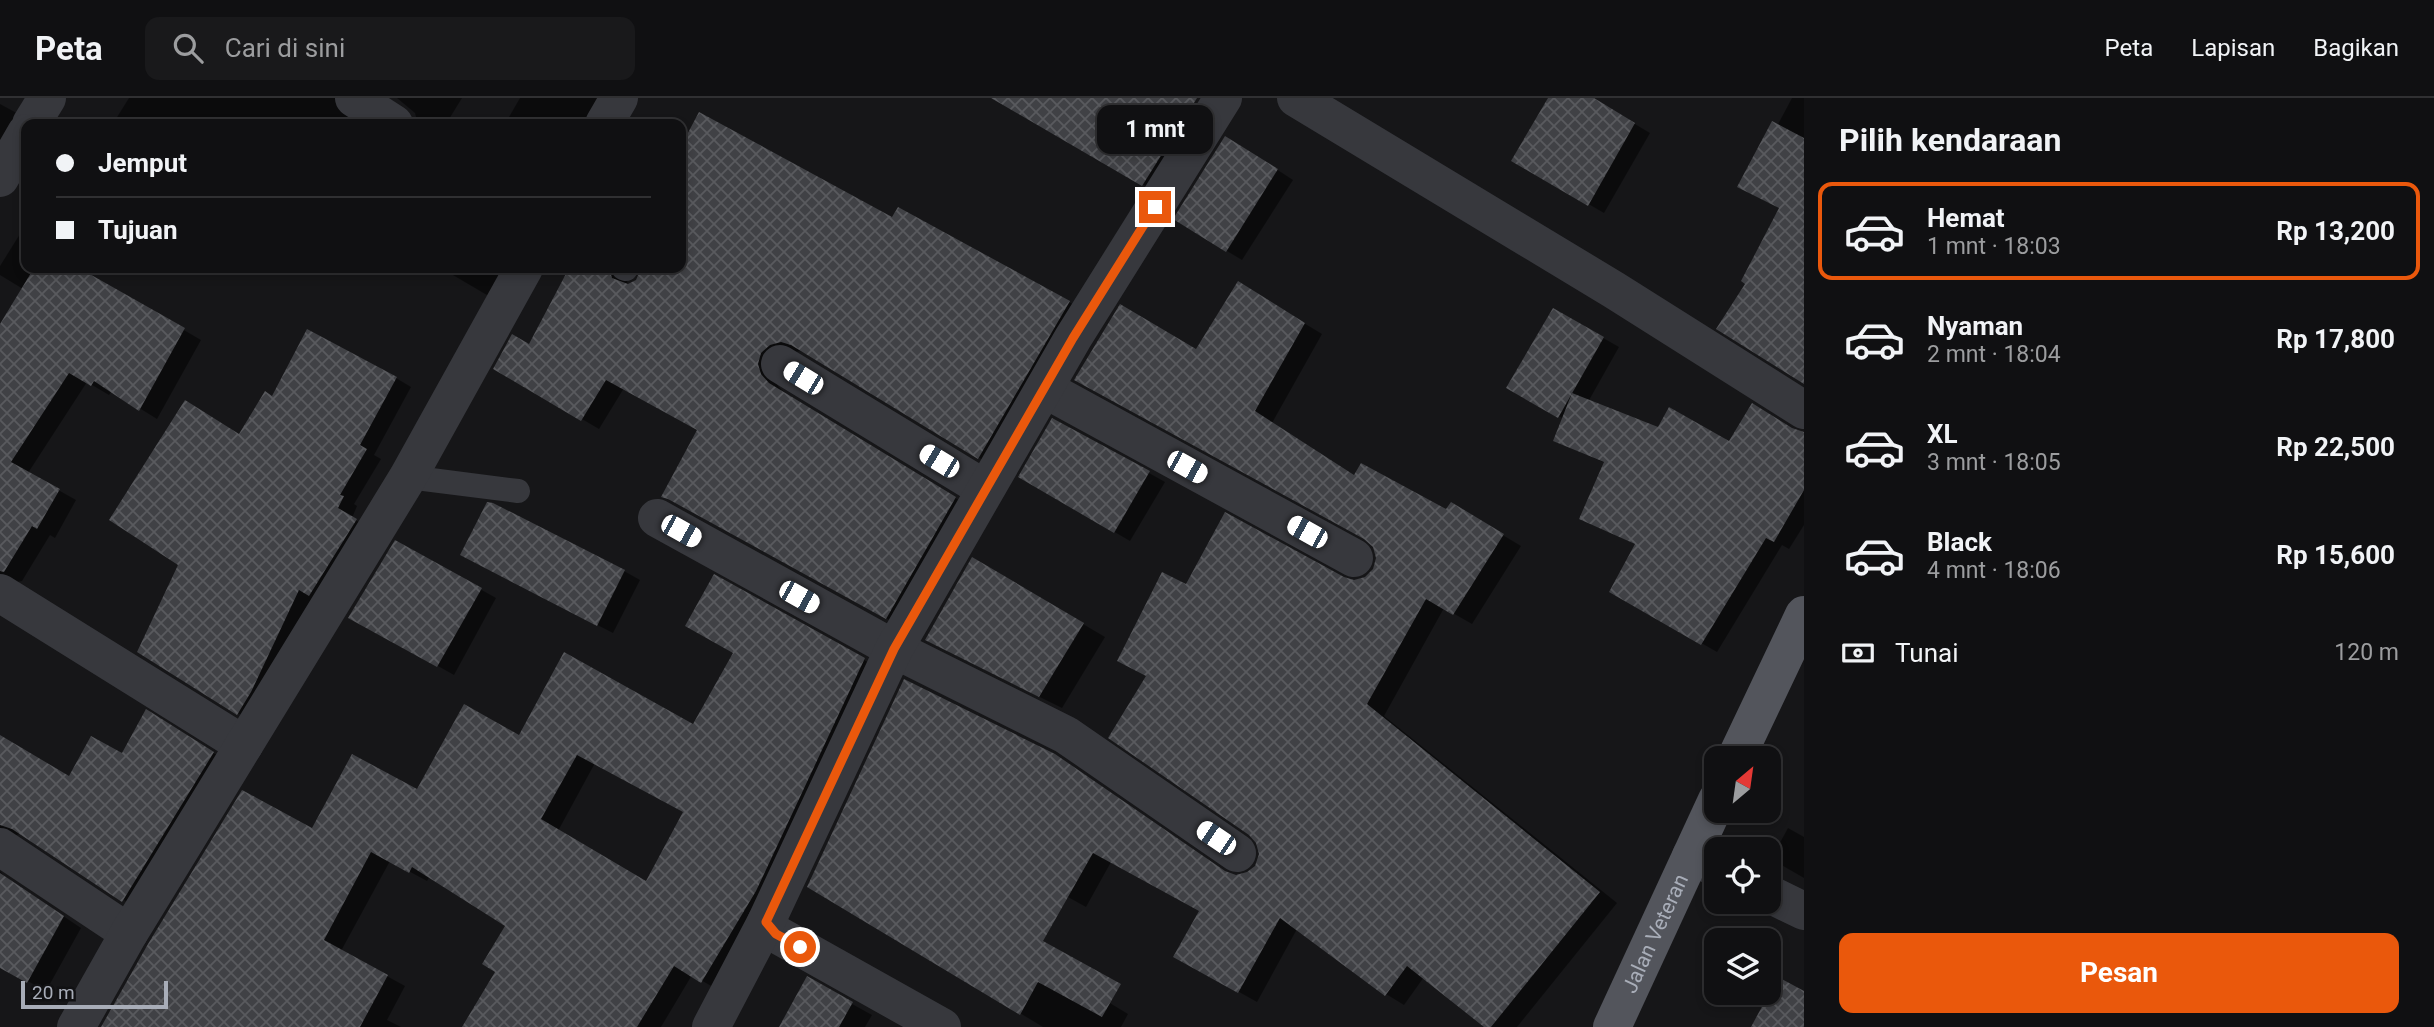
<!DOCTYPE html>
<html lang="id">
<meta charset="utf-8">
<style>
body{margin:0;font-family:Roboto,sans-serif;background:#19191b;color:#f1f3f6;height:100vh;display:flex;flex-direction:column;font-size:26px;white-space:nowrap}
*{box-sizing:border-box;margin:0}
p{font-size:23px;color:#9c9d9f}
.icon{flex:none;width:38px;height:38px;fill:none;stroke:currentColor;stroke-width:2;stroke-linecap:round;stroke-linejoin:round}
.map{position:relative;flex:1;overflow:hidden}
.drawer{display:flex;flex-direction:column;background:#101012;width:630px}
.drawer>*{flex:none}
.hud{position:absolute;left:21px;top:21px;width:665px;height:154px;border-radius:14px;box-shadow:0 4px 10px #0003,0 0 0 2px #303032;display:grid;align-content:center;height:154px;padding:0 35px;background:#101012}
.needle{width:46px;rotate:29deg}
.fabs{position:absolute;left:1704px;top:648px;display:grid;gap:14px}
.fabs a{display:grid;place-items:center;width:77px;height:77px;border-radius:14px;background:#101012;box-shadow:0 4px 10px #0003,0 0 0 2px #303032;font-size:35px}
.scale{position:absolute;left:21px;bottom:18px;width:147px;box-sizing:border-box;padding-left:7px;border:4px solid #a8adb8;border-top:0;font-size:19px;line-height:24px;white-space:nowrap;color:#a8adb8;-webkit-text-stroke:5px #111113;paint-order:stroke}
.end{position:absolute;width:32px;height:32px;margin:-16px;border:9px solid #ea580c;background:#fff;box-shadow:0 0 0 4px #fff}
.from{border-radius:50%}
.bubble{position:absolute;height:49px;border-radius:14px;background:#101012;box-shadow:0 4px 10px #0003,0 0 0 2px #303032;font-size:23px;font-weight:700;line-height:49px;text-align:center}
.car{position:absolute;width:21px;height:42px;margin:-21px -10px;border-radius:9px;box-shadow:0 0 5px 2px #0007;background:linear-gradient(#fff 24%,#345 0 40%,#fff 0 76%,#345 0 86%,#fff 0)}
.hud b{display:flex;align-items:center;gap:24px;height:66px;font-size:26px}
.hud b+b{border-top:2px solid #303032}
.hud i{width:18px;height:18px;background:#f1f3f6}
ul{padding:0;list-style:none}
li{display:flex;align-items:center;gap:21px;height:98px;margin:0 14px 10px;padding:0 21px;border:4px solid transparent;border-radius:14px}
li div{flex:1}
li b{display:block;font-size:26px}
li em{font-style:normal;font-weight:700}
li.active{border-color:#ea580c}
li>.icon{width:63px;height:63px;stroke-width:1.5}
h2{padding:0 35px;font-size:32px;line-height:84px}
.pay{display:flex;align-items:center;gap:18px;height:77px;padding:0 35px;font-size:26px}
.pay p{margin-inline-start:auto}
.cta{display:flex;gap:14px;margin-top:auto;padding:14px 35px}
.cta a{flex:1;height:80px;border-radius:14px;background:#ea580c;color:#fff;font-size:28px;font-weight:700;line-height:80px;text-align:center}
header{display:flex;align-items:center;gap:42px;box-sizing:border-box;height:98px;padding:0 35px;background:#101012;border-bottom:2px solid #303032}
header strong{font-size:33px}
nav{display:flex;gap:38px;margin-inline-start:auto;font-size:24px}
.search{width:490px;height:63px;background:#19191b;display:flex;align-items:center;gap:18px;box-sizing:border-box;padding:0 24px;border-radius:14px;color:#9c9d9f;font-size:26px}
main{display:flex;flex:1;min-height:0}
.map>svg:first-child{display:block}
.shadow{fill:#0007;fill-rule:evenodd}
.building{fill:url(#building-cross-hatch);fill-rule:evenodd}
.lines{fill:none;stroke-linecap:round;stroke-linejoin:round}
.service{stroke:#37383d;stroke-width:24}
.minor{stroke:#37383d;stroke-width:38}
.primary{stroke:#53555c;stroke-width:38}
.route{stroke:#ea580c;stroke-width:9}
.labels{text-anchor:middle;dominant-baseline:central;stroke-width:5;stroke-linejoin:round;paint-order:stroke}
.street-label{font-size:21px;fill:#a8adb8;stroke:#111113}
</style>
<header>
<strong>Peta</strong>
<div class="search"><svg class="icon" aria-label="search" viewBox="0 0 24 24"><circle cx="10" cy="10" r="6"/><path d="M15 15l6 6"/></svg>Cari di sini</div>
<nav><a>Peta</a><a>Lapisan</a><a>Bagikan</a></nav>
</header>
<main>
<div class="map">
<svg width="1804" height="929" viewBox="0 0 1804 929">
<defs>
<pattern id="building-cross-hatch" width="8" height="8" patternUnits="userSpaceOnUse" patternTransform="scale(1.75)"><rect width="8" height="8" fill="#404145"/><path d="M0 0l8 8M0 8l8-8" fill="none" stroke="#595a5e"/></pattern>
</defs>
<rect width="100%" height="100%" fill="#161618"/>
<g class="shadow">
<polygon points="129,0 339,0 356,26 118,26 114,24"/>
<polygon points="397,0 462,0 446,26 418,26 415,15"/>
<polygon points="520,0 611,0 596,26 505,26"/>
<polygon points="1040,0 1183,0 1213,18 1163,98 1029,20"/>
<polygon points="1550,0 1591,0 1650,35 1604,115 1513,62"/>
<polygon points="1792,0 1804,0 1804,284 1747,185 1781,110 1777,28"/>
<polygon points="0,6 24,19 0,65"/>
<polygon points="700,16 893,122 899,112 1087,214 996,370 809,256 800,253 788,256 775,277 778,288 787,297 973,411 904,530 663,398 699,332 624,290 599,331 495,270 530,248 571,170 630,170 626,177 628,188 636,184 642,175 641,170 681,170 681,52"/>
<polygon points="1242,49 1293,82 1242,162 1227,153"/>
<polygon points="20,136 26,139 26,170 77,170 201,242 157,321 112,293 109,297 87,284 28,375 76,402 55,440 50,437 22,483 8,486 0,481 0,229 23,191 0,177 0,168"/>
<polygon points="441,170 510,170 492,200"/>
<polygon points="1256,196 1322,236 1272,325 1356,379 1447,413 1451,406 1521,448 1472,526 1444,510 1384,618 1617,805 1517,929 1486,929 1424,879 1404,907 1386,896 1297,831 1257,904 1175,858 1201,813 1111,764 1086,809 1012,768 979,826 1128,916 1121,929 1043,929 809,788 1054,657 1230,777 1236,779 1248,776 1256,769 1261,756 1258,744 1148,578 1187,488 1343,481 1354,484 1366,481 1374,472 1378,460 1375,448 1197,253"/>
<polygon points="1554,212 1619,249 1588,304 1658,332 1729,346 1794,333 1804,335 1804,427 1789,451 1782,447 1717,554 1612,494 1637,447 1581,420 1605,365 1555,343 1564,321 1508,290"/>
<polygon points="396,280 411,289 374,357 381,361 354,406 357,408 352,420 371,431 252,624 238,615 240,337 273,300"/>
<polygon points="1149,375 1165,384 1130,443 1020,379"/>
<polygon points="396,444 496,500 454,577 350,519"/>
<polygon points="973,461 1105,539 1062,610 949,554"/>
<polygon points="478,466 624,473 640,482 613,535"/>
<path d="M 715,479 L 882,572 L 720,893 L 692,877 L 661,929 L 464,929 L 498,874 L 507,827 L 430,778 L 427,783 L 390,763 L 341,853 L 405,888 L 387,922 L 401,929 L 103,929 L 313,733 L 417,693 L 519,639 L 694,628 L 735,555 ZM 595,665 L 685,714 L 647,785 L 558,733 Z"/>
<polygon points="164,624 231,666 141,813 27,739 20,736 8,739 0,746 0,638 70,680 123,657"/>
<polygon points="1788,730 1804,739 1804,780 1771,761"/>
<polygon points="0,773 5,779 81,830 46,893 0,868"/>
<polygon points="807,881 872,917 865,929 781,929"/>
</g>
<g class="building">
<polygon points="991,0 1197,0 1142,88"/>
<polygon points="1548,0 1594,0 1635,25 1588,108 1511,63"/>
<polygon points="699,14 892,119 898,109 1070,203 978,361 791,247 781,244 770,247 761,255 758,266 761,276 769,285 956,399 886,521 668,401 661,399 697,332 606,282 581,323 493,271 512,236 529,246 569,170 609,170 612,180 628,186 636,182 641,170 681,170 681,48"/>
<polygon points="1772,23 1804,40 1804,286 1716,231 1745,186 1741,183 1779,110 1737,89"/>
<polygon points="1225,38 1278,71 1226,154 1173,121"/>
<polygon points="34,170 79,170 185,230 139,313 94,283 91,288 69,275 11,364 60,391 37,431 32,428 4,474 0,473 0,226"/>
<polygon points="1238,183 1305,225 1255,313 1354,377 1361,365 1446,411 1451,404 1504,436 1453,517 1426,501 1367,606 1600,794 1491,929 1484,929 1407,868 1385,898 1280,820 1238,895 1173,859 1199,813 1093,755 1043,843 1121,886 1102,919 1038,884 1020,917 807,789 904,581 1055,656 1225,773 1236,777 1247,774 1255,768 1259,756 1256,745 1249,737 1108,640 1146,578 1117,563 1162,474 1186,486 1225,414 1344,479 1354,482 1365,479 1373,471 1376,460 1373,449 1364,441 1074,282 1120,206 1196,251"/>
<polygon points="1553,210 1604,239 1558,320 1506,290"/>
<polygon points="307,231 397,279 360,347 367,351 340,397 344,398 338,410 357,421 309,498 299,492 251,594 237,617 137,554 178,467 109,422 185,302 239,336 265,293 272,298"/>
<polygon points="1572,295 1658,329 1669,309 1729,343 1752,305 1792,330 1804,334 1804,392 1774,444 1766,440 1701,547 1609,494 1635,446 1579,421 1604,364 1553,343"/>
<polygon points="1052,320 1150,373 1114,435 1018,379"/>
<polygon points="487,404 493,405 625,472 597,528 460,457"/>
<polygon points="395,442 482,490 437,569 348,520"/>
<polygon points="972,459 1084,525 1039,599 925,542"/>
<path d="M 714,476 L 865,560 L 756,793 L 701,885 L 674,868 L 637,929 L 462,929 L 495,874 L 482,866 L 505,828 L 412,769 L 409,775 L 371,754 L 324,842 L 388,877 L 360,929 L 101,929 L 148,846 L 242,692 L 312,730 L 352,656 L 417,691 L 464,606 L 519,637 L 564,554 L 693,626 L 733,555 L 685,528 ZM 577,657 L 683,714 L 646,783 L 541,721 Z"/>
<polygon points="146,611 214,654 122,804 12,731 0,727 0,637 69,678 91,638 122,655"/>
<polygon points="0,775 64,818 27,885 0,870"/>
<polygon points="807,878 853,904 839,929 779,929"/>
<polygon points="1778,879 1804,893 1804,929 1751,929"/>
</g>
<g class="lines">
<g class="service">
<polyline points="623,170 626,171"/>
<polyline points="408,379 518,393"/>
</g>
<g class="minor">
<polyline points="354,0 394,26"/>
<polyline points="1296,0 1614,192 1804,312"/>
<polyline points="31,26 47,0"/>
<polyline points="604,26 619,0"/>
<polyline points="0,80 26,35"/>
<polyline points="780,266 985,391"/>
<polyline points="1045,291 1354,460"/>
<polyline points="657,420 894,551 1066,637 1237,755"/>
<polyline points="0,495 244,647"/>
<polyline points="0,749 129,835"/>
<polyline points="1691,758 1717,770"/>
<polyline points="1769,796 1804,813"/>
<polyline points="766,824 776,836 942,929"/>
<polyline points="76,929 129,835 408,379 524,170"/>
<polyline points="711,929 766,824 894,551 1073,240 1223,0"/>
</g>
<g class="primary">
<polyline points="1736,660 1804,517"/>
<path id="s1" d="M 1612,929 L 1717,702"/>
</g>
</g>
<g class="lines">
<polyline class="route" points="800,849 776,836 766,824 894,551 1073,240 1155,109"/>
</g>
<g class="labels">
<g class="street-label">
<text stroke="none"><textPath href="#s1" startOffset="103">Jalan Veteran</textPath></text>
</g>
</g>
</svg>
<div class="fabs">
<a><svg class="needle" viewBox="-14 -14 28 28"><path d="M0-13l5 13h-10z" fill="#e53935"/><path d="M0 13l5-13h-10z" fill="#9c9d9f"/></svg></a>
<a><svg class="icon" aria-label="locate" viewBox="0 0 24 24"><circle cx="12" cy="12" r="6"/><path d="M12 2v4M12 18v4M2 12h4M18 12h4"/></svg></a>
<a><svg class="icon" aria-label="layers" viewBox="0 0 24 24"><path d="M12 4l9 5-9 5-9-5zM3 14l9 5 9-5"/></svg></a>
</div>
<div class="scale">20 m</div>
<i class="end from" style="left:800px;top:849px"></i>
<i class="end" style="left:1155px;top:109px"></i>
<div class="bubble" style="left:1097px;top:7px;width:116px">1 mnt</div>
<i class="car" style="left:803px;top:280px;rotate:301deg"></i>
<i class="car" style="left:939px;top:363px;rotate:301deg"></i>
<i class="car" style="left:1187px;top:369px;rotate:119deg"></i>
<i class="car" style="left:681px;top:433px;rotate:119deg"></i>
<i class="car" style="left:1307px;top:434px;rotate:299deg"></i>
<i class="car" style="left:799px;top:499px;rotate:119deg"></i>
<i class="car" style="left:1216px;top:740px;rotate:304deg"></i>
<div class="hud">
<b><i class="from"></i>Jemput</b>
<b><i></i>Tujuan</b>
</div>
</div>
<section class="drawer">
<h2>Pilih kendaraan</h2>
<ul>
<li class="active"><svg class="icon" aria-label="car" viewBox="0 0 24 24"><path d="M5 17H2v-5l4-1 3-4h7l3 4 3 1v5h-3M9 17h6M6 11h13"/><circle cx="7" cy="17" r="2"/><circle cx="17" cy="17" r="2"/></svg><div><b>Hemat</b><p>1 mnt · 18:03</p></div><em>Rp 13,200</em></li>
<li><svg class="icon" aria-label="car" viewBox="0 0 24 24"><path d="M5 17H2v-5l4-1 3-4h7l3 4 3 1v5h-3M9 17h6M6 11h13"/><circle cx="7" cy="17" r="2"/><circle cx="17" cy="17" r="2"/></svg><div><b>Nyaman</b><p>2 mnt · 18:04</p></div><em>Rp 17,800</em></li>
<li><svg class="icon" aria-label="car" viewBox="0 0 24 24"><path d="M5 17H2v-5l4-1 3-4h7l3 4 3 1v5h-3M9 17h6M6 11h13"/><circle cx="7" cy="17" r="2"/><circle cx="17" cy="17" r="2"/></svg><div><b>XL</b><p>3 mnt · 18:05</p></div><em>Rp 22,500</em></li>
<li><svg class="icon" aria-label="car" viewBox="0 0 24 24"><path d="M5 17H2v-5l4-1 3-4h7l3 4 3 1v5h-3M9 17h6M6 11h13"/><circle cx="7" cy="17" r="2"/><circle cx="17" cy="17" r="2"/></svg><div><b>Black</b><p>4 mnt · 18:06</p></div><em>Rp 15,600</em></li>
</ul>
<div class="pay"><svg class="icon" aria-label="cash" viewBox="0 0 24 24"><path d="M3 7h18v10H3z"/><circle cx="12" cy="12" r="2"/></svg>Tunai<p>120 m</p></div>
<div class="cta"><a>Pesan</a></div>
</section>
</main>
